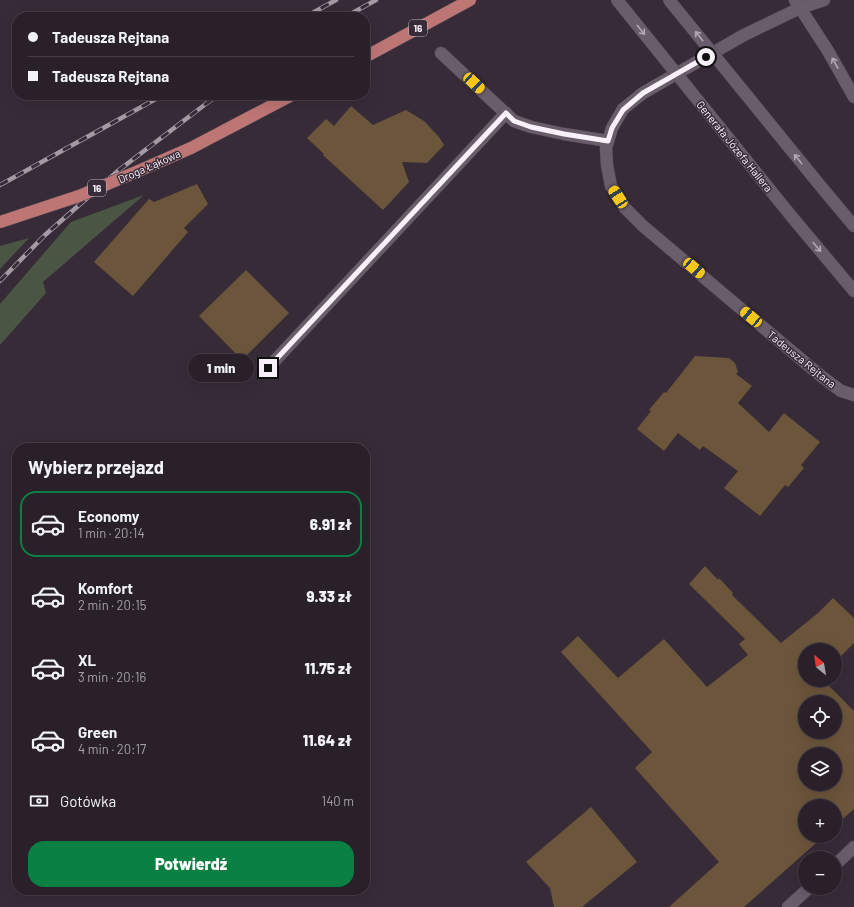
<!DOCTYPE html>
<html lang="pl">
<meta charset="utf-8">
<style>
body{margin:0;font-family:Barlow,sans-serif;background:#352d36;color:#f1f3f6;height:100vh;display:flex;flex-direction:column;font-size:15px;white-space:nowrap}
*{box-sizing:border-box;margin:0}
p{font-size:13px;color:#a5a3a8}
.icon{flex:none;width:22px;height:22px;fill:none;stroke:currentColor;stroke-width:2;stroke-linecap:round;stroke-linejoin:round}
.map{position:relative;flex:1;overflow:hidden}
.details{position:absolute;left:12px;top:443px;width:358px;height:452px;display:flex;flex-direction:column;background:#29202a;border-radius:16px;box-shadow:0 4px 16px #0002,0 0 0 1px #453e47}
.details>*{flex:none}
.guide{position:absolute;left:12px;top:12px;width:358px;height:88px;border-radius:16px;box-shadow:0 4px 16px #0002,0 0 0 1px #453e47;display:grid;align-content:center;height:88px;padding:0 16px;background:#29202a}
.needle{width:26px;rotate:330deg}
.buttons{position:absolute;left:798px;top:643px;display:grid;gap:8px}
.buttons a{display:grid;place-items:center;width:44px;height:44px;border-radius:50%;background:#29202a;box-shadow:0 4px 16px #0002,0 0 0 1px #453e47;font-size:20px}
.end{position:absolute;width:18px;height:18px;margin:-9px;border:5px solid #f9f1f9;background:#111;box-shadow:0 0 0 2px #111}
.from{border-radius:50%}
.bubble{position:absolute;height:28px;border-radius:14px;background:#29202a;box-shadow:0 4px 16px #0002,0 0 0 1px #453e47;font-size:13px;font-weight:800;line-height:28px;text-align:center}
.car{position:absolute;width:12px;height:24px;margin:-12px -6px;border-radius:5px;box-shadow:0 0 3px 1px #0007;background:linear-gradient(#f5c518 24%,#345 0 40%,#f5c518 0 76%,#345 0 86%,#f5c518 0)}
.guide b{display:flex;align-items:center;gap:14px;height:38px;font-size:15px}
.guide b+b{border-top:1px solid #453e47}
.guide i{width:10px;height:10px;background:#f1f3f6}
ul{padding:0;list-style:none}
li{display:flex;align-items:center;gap:12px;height:66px;margin:0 8px 6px;padding:0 8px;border:2px solid transparent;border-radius:16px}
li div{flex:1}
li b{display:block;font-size:15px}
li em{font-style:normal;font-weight:800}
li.selected{border-color:#0b8043}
li>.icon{width:36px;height:36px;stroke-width:1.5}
h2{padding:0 16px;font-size:18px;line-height:48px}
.pay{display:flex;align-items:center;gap:10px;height:44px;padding:0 16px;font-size:15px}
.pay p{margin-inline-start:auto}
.button{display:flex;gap:8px;margin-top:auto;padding:8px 16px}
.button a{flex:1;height:46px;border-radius:16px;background:#0b8043;color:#fff;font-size:16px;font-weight:800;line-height:46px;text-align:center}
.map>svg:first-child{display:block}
.green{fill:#4a5643}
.building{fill:#6c563b;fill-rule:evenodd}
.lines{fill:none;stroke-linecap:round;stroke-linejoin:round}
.street-casing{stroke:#534853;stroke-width:13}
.secondary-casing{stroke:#534853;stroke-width:13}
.primary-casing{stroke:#534853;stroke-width:13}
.street{stroke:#6a5d6b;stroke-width:12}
.secondary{stroke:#6a5d6b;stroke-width:12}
.primary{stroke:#be7675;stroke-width:12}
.rail-casing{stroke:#a49aa4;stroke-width:4.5}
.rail{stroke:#372b38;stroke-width:3;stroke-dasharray:9;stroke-linecap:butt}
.secondary-bridge-casing{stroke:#534853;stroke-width:13;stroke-linecap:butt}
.primary-bridge-casing{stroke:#534853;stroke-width:13;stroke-linecap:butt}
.secondary-bridge{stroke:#6a5d6b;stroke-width:12}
.primary-bridge{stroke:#be7675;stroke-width:12}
.oneway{stroke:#b2a7b2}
.route{stroke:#f9f1f9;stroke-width:5}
.labels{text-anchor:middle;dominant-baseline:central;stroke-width:3;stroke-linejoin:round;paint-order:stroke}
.shield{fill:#372b38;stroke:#bfb6bf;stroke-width:1}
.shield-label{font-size:10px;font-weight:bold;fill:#f9f1f9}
.street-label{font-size:11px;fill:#f9f1f9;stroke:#372b38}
</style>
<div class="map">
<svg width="854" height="907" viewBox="0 0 854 907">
<rect width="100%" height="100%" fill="#372b38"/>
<g class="green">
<polygon points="144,195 43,282 46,293 0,345 0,304 71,222"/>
<polygon points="29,238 0,269 0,246"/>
</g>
<g class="building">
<polygon points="351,106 373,125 406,110 424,121 439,137 444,145 427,163 402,162 409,182 383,210 323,155 324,154 307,138 326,119 334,126"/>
<polygon points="197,184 208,204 184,228 188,232 133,296 94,262 149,199 154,202"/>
<polygon points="246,270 289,313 242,360 199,316"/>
<polygon points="695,356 729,358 735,363 738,372 736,374 752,386 738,403 769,432 784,413 820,442 801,465 804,468 788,487 785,485 760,516 724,488 738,471 703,446 700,450 678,433 664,451 637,429 651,411 649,410 664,392 666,393"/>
<path d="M 705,566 L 718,580 L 719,578 L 733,593 L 732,595 L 781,643 L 818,613 L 833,598 L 854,618 L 854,643 L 835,662 L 835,650 L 805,650 L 805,680 L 823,680 L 854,711 L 854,809 L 835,826 L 835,806 L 805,806 L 805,836 L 824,836 L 744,907 L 669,907 L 719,862 L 635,768 L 652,752 L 561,652 L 578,636 L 618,678 L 664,639 L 707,687 L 748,655 L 739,644 L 745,639 L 689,584 ZM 805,702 L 835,702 L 835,732 L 805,732 ZM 805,754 L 835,754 L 835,784 L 805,784 Z"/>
<polygon points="591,807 637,862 582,907 554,907 550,888 526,862"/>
</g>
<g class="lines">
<g class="street-casing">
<g id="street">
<polyline points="441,53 514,121 531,127 564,134 608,141"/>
<polyline points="268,368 506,113"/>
<polyline points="835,865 854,847"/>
<polyline points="788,907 809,888"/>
</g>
</g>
<g class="secondary-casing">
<g id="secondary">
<polyline points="795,0 828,51 854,97"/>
<polyline points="824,0 800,8 744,35 643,93 623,109 612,128 606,148 607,165 611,186 625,208 643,226 727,297 821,376 841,391 854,395"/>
<polyline points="823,189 854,226"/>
<polyline points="792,217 854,291"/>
</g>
</g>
<g class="primary-casing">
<g id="primary">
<polyline points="365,57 470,0"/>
<polyline points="191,148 292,95"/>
</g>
</g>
<use href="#street" class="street"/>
<use href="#secondary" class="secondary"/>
<use href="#primary" class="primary"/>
<g class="rail-casing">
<g id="rail">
<polyline points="305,17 336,0"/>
<polyline points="345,17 376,0"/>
<polyline points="0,185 163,95"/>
<polyline points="0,281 45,235 119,170 207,103 219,95"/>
</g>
</g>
<use href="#rail" class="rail"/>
<g class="secondary-bridge-casing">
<g id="secondary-bridge">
<polyline points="617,0 792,217"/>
<polyline points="669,0 823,189"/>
</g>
</g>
<g class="primary-bridge-casing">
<polyline id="primary-bridge" points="0,222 79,196 136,172 191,148"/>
</g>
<use href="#secondary-bridge" class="secondary-bridge"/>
<use href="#primary-bridge" class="primary-bridge"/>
</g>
<defs><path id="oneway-shaft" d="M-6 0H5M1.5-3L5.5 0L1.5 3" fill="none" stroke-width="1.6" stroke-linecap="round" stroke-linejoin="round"/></defs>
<g class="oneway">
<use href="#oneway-shaft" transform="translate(641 30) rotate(51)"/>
<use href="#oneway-shaft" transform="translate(699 36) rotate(-129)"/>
<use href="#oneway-shaft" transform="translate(835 63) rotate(-119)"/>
<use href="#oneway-shaft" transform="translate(798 159) rotate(-129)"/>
<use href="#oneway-shaft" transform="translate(817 247) rotate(50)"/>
</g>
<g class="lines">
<polyline class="route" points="268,368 506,113 514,121 531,127 564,134 608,141 612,128 623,110 643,93 706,57"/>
</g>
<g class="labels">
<g class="shield">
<rect x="409" y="20" width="18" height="16" rx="3"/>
<rect x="88" y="180" width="18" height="16" rx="3"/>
</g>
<g class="shield-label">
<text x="418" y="28">16</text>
<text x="97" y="188">16</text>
</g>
<g class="street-label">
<text transform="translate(735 146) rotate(51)">Generała Józefa Hallera</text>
<text transform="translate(149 166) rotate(-24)">Droga Łąkowa</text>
<text transform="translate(802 359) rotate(39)">Tadeusza Rejtana</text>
</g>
</g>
</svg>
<div class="buttons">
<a><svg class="needle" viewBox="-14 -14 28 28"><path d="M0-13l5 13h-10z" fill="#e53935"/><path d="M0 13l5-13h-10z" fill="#a5a3a8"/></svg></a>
<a><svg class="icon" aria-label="locate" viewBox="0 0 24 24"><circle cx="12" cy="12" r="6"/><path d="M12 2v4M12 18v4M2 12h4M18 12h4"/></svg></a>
<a><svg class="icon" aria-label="layers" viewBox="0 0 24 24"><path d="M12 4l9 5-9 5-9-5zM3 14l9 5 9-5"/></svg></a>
<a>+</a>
<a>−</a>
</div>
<i class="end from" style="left:706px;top:57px"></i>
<i class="end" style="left:268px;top:368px"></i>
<div class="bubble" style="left:188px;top:354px;width:66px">1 min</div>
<i class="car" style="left:474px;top:83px;rotate:133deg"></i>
<i class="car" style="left:618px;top:197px;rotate:327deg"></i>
<i class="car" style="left:694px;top:268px;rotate:131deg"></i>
<i class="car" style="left:751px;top:317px;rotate:310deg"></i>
<div class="guide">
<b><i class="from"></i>Tadeusza Rejtana</b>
<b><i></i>Tadeusza Rejtana</b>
</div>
<section class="details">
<h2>Wybierz przejazd</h2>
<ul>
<li class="selected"><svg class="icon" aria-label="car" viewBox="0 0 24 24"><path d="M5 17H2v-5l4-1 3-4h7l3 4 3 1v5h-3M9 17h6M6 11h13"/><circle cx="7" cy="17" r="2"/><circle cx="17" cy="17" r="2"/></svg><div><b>Economy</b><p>1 min · 20:14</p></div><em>6.91 zł</em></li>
<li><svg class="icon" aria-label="car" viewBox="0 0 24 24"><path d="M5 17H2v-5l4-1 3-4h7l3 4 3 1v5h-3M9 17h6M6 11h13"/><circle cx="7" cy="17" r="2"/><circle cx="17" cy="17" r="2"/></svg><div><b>Komfort</b><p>2 min · 20:15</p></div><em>9.33 zł</em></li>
<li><svg class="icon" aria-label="car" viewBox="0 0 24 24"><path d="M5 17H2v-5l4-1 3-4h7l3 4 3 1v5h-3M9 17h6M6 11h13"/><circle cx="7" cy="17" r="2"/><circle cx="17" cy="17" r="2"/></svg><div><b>XL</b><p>3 min · 20:16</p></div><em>11.75 zł</em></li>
<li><svg class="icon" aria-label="car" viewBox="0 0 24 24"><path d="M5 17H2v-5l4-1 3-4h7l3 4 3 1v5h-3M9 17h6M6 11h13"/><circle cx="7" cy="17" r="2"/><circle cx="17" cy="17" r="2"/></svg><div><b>Green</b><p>4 min · 20:17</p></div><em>11.64 zł</em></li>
</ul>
<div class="pay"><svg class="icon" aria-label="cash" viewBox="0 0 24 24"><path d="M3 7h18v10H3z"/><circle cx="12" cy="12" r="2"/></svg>Gotówka<p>140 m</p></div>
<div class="button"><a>Potwierdź</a></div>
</section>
</div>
